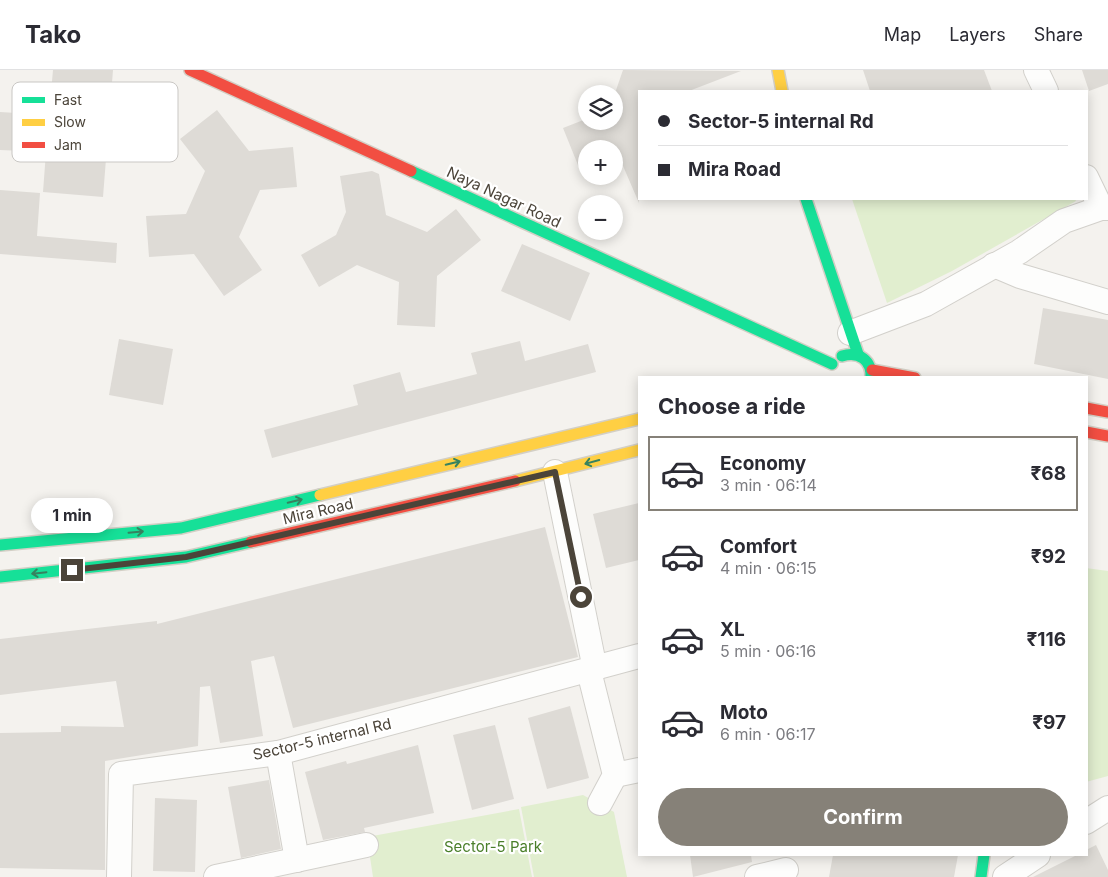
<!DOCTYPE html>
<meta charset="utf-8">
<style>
body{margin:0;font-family:Inter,sans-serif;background:#f7f7f7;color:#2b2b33;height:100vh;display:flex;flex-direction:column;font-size:19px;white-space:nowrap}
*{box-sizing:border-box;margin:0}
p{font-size:16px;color:#7c7c81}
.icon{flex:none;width:28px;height:28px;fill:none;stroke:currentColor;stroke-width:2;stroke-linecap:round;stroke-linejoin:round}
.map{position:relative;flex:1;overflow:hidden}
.sheet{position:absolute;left:638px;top:306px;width:450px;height:480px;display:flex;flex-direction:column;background:#fff;border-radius:0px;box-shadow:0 2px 12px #0003}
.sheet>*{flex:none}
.hud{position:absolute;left:638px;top:20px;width:450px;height:110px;border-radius:0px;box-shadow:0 2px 12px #0003;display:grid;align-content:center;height:110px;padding:0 20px;background:#fff}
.buttons{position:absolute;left:578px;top:15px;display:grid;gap:10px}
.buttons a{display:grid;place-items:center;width:45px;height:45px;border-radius:50%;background:#fff;box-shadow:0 2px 12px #0003;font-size:25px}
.end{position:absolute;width:22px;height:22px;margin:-11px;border:6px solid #4b4439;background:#fff;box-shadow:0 0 0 2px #fff}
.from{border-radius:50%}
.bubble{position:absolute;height:35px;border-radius:18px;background:#fff;box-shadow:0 2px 12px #0003;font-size:16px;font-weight:700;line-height:35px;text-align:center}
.hud b{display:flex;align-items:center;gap:18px;height:48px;font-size:19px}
.hud b+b{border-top:1px solid #e1e1e2}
.hud i{width:12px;height:12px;background:#2b2b33}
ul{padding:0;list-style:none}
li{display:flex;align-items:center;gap:15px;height:75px;margin:0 10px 8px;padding:0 10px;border:2px solid transparent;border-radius:0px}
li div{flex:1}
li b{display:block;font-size:19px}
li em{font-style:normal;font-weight:700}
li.on{border-color:#868178}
li>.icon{width:45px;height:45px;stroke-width:1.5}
h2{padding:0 20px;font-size:22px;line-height:60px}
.primary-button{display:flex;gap:10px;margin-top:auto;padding:10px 20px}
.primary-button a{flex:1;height:58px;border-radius:30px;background:#868178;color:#fff;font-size:20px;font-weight:700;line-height:58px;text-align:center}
header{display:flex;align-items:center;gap:30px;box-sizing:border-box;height:70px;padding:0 25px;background:#fff;border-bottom:1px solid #e1e1e2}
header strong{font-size:24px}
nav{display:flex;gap:28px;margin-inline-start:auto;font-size:18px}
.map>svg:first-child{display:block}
.green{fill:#e1eecf}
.building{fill:#dedbd6}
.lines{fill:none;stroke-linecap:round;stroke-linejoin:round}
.street-casing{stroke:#d2d0cb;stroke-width:26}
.fast-casing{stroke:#d3cfc5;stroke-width:14}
.slow-casing{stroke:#d3cfc5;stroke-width:14}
.jam-casing{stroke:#d3cfc5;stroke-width:14}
.street{stroke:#fdfdfc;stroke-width:24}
.fast{stroke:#16e098;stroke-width:11}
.slow{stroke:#ffcf43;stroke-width:11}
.jam{stroke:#f24e42;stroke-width:11}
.oneway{stroke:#36825f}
.route{stroke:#4b4439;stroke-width:6}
.labels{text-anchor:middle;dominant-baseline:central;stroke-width:4.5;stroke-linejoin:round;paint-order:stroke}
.street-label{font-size:15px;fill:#4b4439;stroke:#fff}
.park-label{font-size:15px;fill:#4a7f2a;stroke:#fff}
.key{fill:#fff;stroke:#c9c7c4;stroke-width:1}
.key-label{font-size:14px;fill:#4b4439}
</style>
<header>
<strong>Tako</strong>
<nav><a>Map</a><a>Layers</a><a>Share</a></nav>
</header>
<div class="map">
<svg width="1108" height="807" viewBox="0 0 1108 807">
<rect width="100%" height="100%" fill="#f4f2ee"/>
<g class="green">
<polygon points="852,129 1075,129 1076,131 952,201 887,233"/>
<polygon points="1086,498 1108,501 1108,706 1086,712"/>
<polygon points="583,725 614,742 627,807 534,807 521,737"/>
<polygon points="519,739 532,807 373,807 367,767"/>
</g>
<g class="building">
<polygon points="53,0 113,0 103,127 43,122 46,82 0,80 0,42 49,45"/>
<polygon points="623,0 741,1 689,21 639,21 639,133 620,89 614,92 614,79 586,79 586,103 582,105 563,58 586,49 586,51 614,51 614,26"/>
<polygon points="863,0 984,0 992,21 870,21"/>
<polygon points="1082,0 1108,0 1108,14 1089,21"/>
<polygon points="217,40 249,81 293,77 297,117 260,120 239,167 262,200 224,226 194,184 149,187 146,146 186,144 205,101 180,69"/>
<polygon points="372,101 379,104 386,145 427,162 456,139 481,170 437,206 435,257 397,255 399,212 357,195 319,217 301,185 336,165 346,142 340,106"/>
<polygon points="0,120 40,123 37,166 117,173 116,193 0,184"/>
<polygon points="522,174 590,203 570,251 501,221"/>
<polygon points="1043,238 1108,250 1108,309 1034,294"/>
<polygon points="119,269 173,279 163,335 109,325"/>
<polygon points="520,271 525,291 588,274 596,302 272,388 264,360 358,335 353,315 400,302 406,322 477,304 471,283"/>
<polygon points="639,433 639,490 606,498 593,444"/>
<polygon points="545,457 578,587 293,658 274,586 251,591 263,666 220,673 210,616 200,617 198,676 105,691 105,800 0,798 0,663 61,662 61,656 124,657 116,611 0,625 0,569 157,551 157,554"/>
<polygon points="570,636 589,708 547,719 528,648"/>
<polygon points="495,655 514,729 472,740 453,665"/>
<polygon points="418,675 434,743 364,758 365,762 323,770 305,702 346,691 347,694"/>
<polygon points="269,710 281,779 241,788 228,717"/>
<polygon points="155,728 197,730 195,802 153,801"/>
<polygon points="1096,775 1108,800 1108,807 1033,807 1077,785 1086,785 1086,780"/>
<polygon points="690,785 751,785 752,792 693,807"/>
<polygon points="833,785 958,785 954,807 829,807"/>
</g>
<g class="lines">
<g class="street-casing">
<g id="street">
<polyline points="1036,0 1046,21"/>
<polyline points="1086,107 1101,138 1108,138"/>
<polyline points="994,195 1020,206 1108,232"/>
<polyline points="850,263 926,234 1019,182 1064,151 1101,138"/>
<polyline points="555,402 595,599"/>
<polyline points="589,601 615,705 600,733"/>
<polyline points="278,683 297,790"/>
<polyline points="615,705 639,700"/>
<polyline points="1086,752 1108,738"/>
<polyline points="119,807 121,704 278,683 639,586"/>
<polyline points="216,807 366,775"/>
<polyline points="757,807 786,800"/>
<polyline points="1005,807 1038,785"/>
</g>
</g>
<g class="fast-casing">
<g id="fast">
<polyline points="411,101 832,294"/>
<polyline points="806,129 858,284"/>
<path d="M 842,286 C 859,281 872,290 871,308"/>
<polyline points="0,475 181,458 320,425"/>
<polyline points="0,507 186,487 251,472"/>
<polyline points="981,807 984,785"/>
</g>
</g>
<g class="slow-casing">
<g id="slow">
<polyline points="778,0 782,21"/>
<polyline points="515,411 639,380"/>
<polyline points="320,425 639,349"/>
</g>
</g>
<g class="jam-casing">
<g id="jam">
<polyline points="190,0 411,101"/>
<polyline points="872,300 915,308"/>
<polyline points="1086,338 1108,342"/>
<polyline points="1086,362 1108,366"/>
<polyline points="251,472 515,411"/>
</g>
</g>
<use href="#street" class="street"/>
<use href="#fast" class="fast"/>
<use href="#slow" class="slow"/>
<use href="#jam" class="jam"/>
</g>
<defs><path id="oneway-shaft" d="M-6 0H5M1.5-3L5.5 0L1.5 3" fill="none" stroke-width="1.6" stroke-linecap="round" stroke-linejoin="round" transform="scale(1.25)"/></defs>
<g class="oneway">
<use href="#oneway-shaft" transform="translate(592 392) rotate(165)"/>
<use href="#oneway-shaft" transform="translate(453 393) rotate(-13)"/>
<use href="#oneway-shaft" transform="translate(295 431) rotate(-13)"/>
<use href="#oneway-shaft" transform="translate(136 462) rotate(-5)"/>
<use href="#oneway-shaft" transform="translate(39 503) rotate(174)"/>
</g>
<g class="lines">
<polyline class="route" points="72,500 186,487 555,402 581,527"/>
</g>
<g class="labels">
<g class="street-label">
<text transform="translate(504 127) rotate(25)">Naya Nagar Road</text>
<text transform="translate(318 441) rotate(-13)">Mira Road</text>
<text transform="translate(322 669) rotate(-13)">Sector-5 internal Rd</text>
</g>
<g class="park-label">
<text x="493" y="776">Sector-5 Park</text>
</g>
</g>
<rect x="12" y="12" width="166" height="80" rx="8" class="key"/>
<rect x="22" y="27" width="23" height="6" fill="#16e098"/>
<rect x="22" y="49" width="23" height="7" fill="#ffcf43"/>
<rect x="22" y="72" width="23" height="6" fill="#f24e42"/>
<g class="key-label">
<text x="54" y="35">Fast</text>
<text x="54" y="57">Slow</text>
<text x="54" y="80">Jam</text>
</g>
</svg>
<div class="buttons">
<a><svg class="icon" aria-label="layers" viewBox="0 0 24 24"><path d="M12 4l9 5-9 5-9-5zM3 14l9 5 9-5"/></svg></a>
<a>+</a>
<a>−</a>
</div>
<i class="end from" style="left:581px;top:527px"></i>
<i class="end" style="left:72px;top:500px"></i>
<div class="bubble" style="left:31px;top:428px;width:82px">1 min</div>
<div class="hud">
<b><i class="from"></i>Sector-5 internal Rd</b>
<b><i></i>Mira Road</b>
</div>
<section class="sheet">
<h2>Choose a ride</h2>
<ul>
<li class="on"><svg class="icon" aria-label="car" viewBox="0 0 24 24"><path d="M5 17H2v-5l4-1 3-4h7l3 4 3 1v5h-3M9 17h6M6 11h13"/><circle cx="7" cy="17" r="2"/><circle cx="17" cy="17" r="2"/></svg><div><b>Economy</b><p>3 min · 06:14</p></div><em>₹68</em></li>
<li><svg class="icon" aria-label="car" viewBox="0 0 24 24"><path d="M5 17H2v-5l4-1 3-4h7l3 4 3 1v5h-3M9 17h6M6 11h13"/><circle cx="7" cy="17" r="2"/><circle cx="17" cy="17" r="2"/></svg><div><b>Comfort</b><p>4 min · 06:15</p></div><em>₹92</em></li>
<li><svg class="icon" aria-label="car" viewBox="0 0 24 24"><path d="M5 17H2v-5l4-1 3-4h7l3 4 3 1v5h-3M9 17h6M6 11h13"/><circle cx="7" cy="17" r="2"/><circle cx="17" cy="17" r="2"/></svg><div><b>XL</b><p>5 min · 06:16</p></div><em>₹116</em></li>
<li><svg class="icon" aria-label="car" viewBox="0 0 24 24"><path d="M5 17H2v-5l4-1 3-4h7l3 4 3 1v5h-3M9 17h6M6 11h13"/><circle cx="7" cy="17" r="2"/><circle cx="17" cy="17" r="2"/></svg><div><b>Moto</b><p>6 min · 06:17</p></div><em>₹97</em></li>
</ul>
<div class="primary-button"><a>Confirm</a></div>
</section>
</div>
